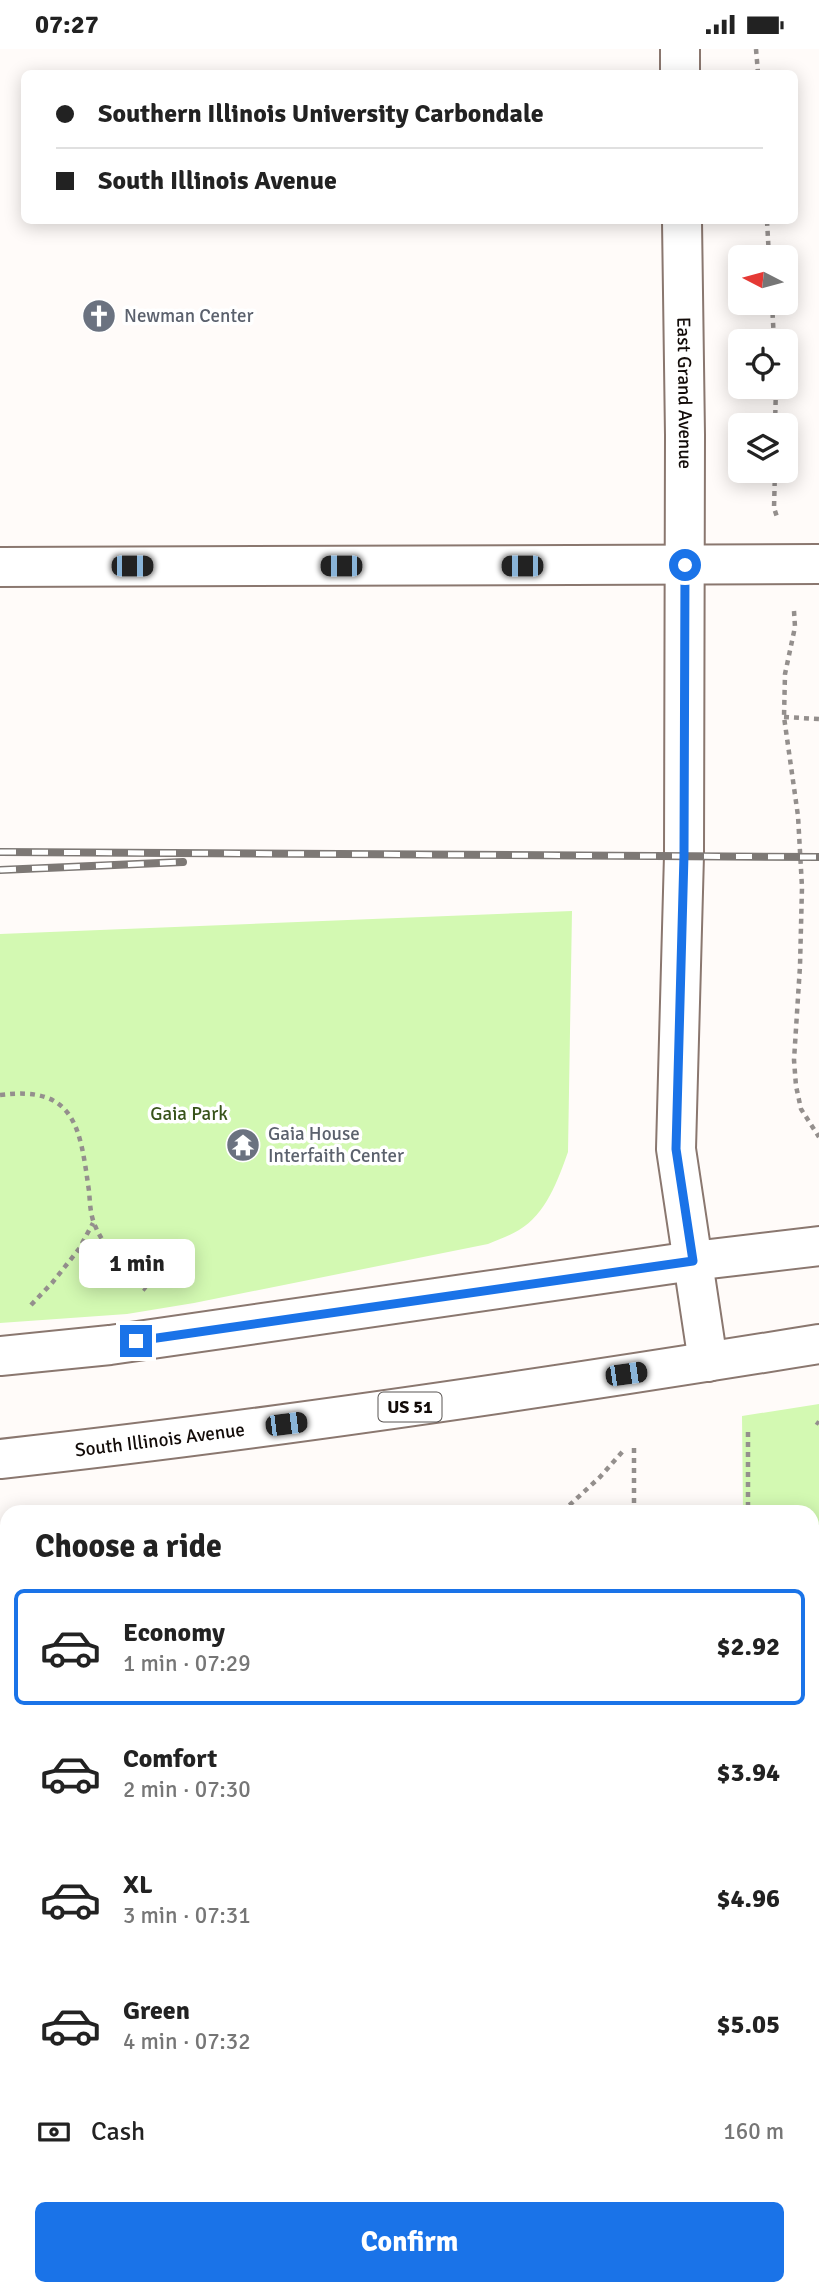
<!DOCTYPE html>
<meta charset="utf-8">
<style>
body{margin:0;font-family:Signika,sans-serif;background:#f6f6f6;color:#222;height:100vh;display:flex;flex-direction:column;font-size:26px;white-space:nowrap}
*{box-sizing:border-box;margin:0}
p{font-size:23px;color:#767676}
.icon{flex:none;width:38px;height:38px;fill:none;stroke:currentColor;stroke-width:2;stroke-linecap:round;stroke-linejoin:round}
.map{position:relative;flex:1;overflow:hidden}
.panel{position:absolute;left:0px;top:1456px;width:819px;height:791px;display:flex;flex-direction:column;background:#fff;border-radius:21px 21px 0 0;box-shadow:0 4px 18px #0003}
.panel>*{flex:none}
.top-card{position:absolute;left:21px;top:21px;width:777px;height:154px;border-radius:10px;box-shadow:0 4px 18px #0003;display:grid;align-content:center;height:154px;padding:0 35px;background:#fff}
.needle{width:46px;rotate:276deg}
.controls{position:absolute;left:728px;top:196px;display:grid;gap:14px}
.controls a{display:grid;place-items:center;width:70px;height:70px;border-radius:10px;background:#fff;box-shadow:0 4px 18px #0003;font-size:35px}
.end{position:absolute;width:32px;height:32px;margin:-16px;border:9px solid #1a73e8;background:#fff;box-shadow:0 0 0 4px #fff}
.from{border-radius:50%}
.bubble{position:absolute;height:49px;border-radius:10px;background:#fff;box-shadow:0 4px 18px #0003;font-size:23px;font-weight:700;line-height:49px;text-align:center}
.car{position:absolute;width:21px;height:42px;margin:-21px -10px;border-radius:9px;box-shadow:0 0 5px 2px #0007;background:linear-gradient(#222 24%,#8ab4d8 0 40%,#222 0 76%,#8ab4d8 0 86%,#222 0)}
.top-card b{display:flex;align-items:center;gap:24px;height:66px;font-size:26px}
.top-card b+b{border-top:2px solid #e0e0e0}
.top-card i{width:18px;height:18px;background:#222}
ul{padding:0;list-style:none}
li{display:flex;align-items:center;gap:21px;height:116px;margin:0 14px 10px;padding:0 21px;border:4px solid transparent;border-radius:10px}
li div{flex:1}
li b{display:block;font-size:26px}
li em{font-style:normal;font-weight:700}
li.current{border-color:#1a73e8}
li>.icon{width:63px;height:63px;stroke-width:1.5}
h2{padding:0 35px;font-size:32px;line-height:84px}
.pay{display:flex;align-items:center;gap:18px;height:77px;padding:0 35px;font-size:26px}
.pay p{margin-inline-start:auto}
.button{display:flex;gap:14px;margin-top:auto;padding:14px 35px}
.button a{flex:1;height:80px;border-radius:10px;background:#1a73e8;color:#fff;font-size:28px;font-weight:700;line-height:80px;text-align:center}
.status{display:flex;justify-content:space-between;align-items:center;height:49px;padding:0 35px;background:#fff;direction:ltr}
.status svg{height:19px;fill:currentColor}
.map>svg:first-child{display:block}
.green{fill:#d3f9b2}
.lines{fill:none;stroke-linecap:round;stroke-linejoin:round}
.tertiary-casing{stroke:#8a776f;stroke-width:42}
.secondary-casing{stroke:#8a776f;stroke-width:42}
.trunk-casing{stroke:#8a776f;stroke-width:42}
.path{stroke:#948f8d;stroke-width:4.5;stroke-dasharray:5 5;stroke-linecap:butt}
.tertiary{stroke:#fff;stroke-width:38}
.secondary{stroke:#fff;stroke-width:38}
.trunk{stroke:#fff;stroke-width:38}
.rail-casing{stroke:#7d7875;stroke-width:8}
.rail{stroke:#fff;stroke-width:5;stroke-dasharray:16;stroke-linecap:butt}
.route{stroke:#1a73e8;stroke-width:9}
.labels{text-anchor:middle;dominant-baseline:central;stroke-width:7;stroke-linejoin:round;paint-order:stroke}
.shield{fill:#fff;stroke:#595452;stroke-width:2}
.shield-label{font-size:18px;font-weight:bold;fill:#120b08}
.worship-label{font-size:19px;fill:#5b616d;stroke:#fff;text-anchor:start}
.street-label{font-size:19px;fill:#120b08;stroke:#fff}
.park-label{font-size:19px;fill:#38531a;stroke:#fff}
</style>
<div class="status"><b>07:27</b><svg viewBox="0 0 49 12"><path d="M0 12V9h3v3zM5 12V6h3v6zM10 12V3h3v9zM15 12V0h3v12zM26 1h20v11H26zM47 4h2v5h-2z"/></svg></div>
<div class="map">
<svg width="819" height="2247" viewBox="0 0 819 2247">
<rect width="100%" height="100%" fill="#fffbf9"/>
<g class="green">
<path d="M 572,862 L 568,1103 C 558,1131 546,1165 519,1181 C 509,1187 498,1191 488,1195 L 194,1254 L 127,1265 L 0,1274 L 0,885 Z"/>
<polygon points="819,1355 819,2247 748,2247 748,2240 812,2240 812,1463 743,1463 742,1367"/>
</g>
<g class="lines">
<g class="tertiary-casing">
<polyline id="tertiary" points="0,518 819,515"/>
</g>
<g class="secondary-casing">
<g id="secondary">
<polyline points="680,0 680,24"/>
<path id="s1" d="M 682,172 L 685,386 L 684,806 L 676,1100 L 708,1313"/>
</g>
</g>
<g class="trunk-casing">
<g id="trunk">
<polyline points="0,1307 110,1296 693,1212 819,1197"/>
<path id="s2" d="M 0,1410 C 274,1380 547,1339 819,1295"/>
</g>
</g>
<g class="path">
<polyline points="756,0 758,24"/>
<polyline points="767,172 769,208"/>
<polyline points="772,254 774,292"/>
<polyline points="775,376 776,338"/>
<polyline points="775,422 774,459 778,471"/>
<polyline points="794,562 795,578 785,625 784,668 798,767 802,838 800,917 794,1011 796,1037 801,1060 819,1088"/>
<polyline points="784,668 819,670"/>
<path d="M 0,1046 C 76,1036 80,1079 89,1142 C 90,1152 90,1164 94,1174 C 102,1196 127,1226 146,1241"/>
<polyline points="31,1256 52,1234 79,1200 93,1174"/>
<polyline points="816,1373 819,1375"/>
<polyline points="748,1383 748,1463"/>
<polyline points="634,1399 634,1463"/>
<polyline points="562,1463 600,1428 624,1401"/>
<polyline points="0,1754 2,1753"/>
<polyline points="638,2240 650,2247"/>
<polyline points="756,2240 756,2247"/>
<polyline points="461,2247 468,2240"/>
</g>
<use href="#tertiary" class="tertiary"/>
<use href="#secondary" class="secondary"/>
<use href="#trunk" class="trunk"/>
<g class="rail-casing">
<g id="rail">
<polyline points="0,803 819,808"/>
<polyline points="0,821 183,813"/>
</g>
</g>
<use href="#rail" class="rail"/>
</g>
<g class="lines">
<polyline class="route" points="136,1292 693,1212 676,1100 684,806 685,516"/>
</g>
<defs>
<g id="church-disc" transform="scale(1.75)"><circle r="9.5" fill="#6b7280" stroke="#fff"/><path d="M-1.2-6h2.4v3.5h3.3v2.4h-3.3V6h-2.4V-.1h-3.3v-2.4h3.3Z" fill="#fff"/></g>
<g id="temple-disc" transform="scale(1.75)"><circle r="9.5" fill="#6b7280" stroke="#fff"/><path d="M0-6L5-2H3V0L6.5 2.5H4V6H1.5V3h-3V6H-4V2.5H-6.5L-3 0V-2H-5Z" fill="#fff"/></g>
</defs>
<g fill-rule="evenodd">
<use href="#church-disc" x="99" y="267"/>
<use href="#temple-disc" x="243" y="1096"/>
</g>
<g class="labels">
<rect class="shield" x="378.5" y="1343.5" width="63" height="29" rx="5"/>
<g class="shield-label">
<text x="410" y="1358">US 51</text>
</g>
<g class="worship-label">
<text x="124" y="267">Newman Center</text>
<text x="268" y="1085">Gaia House<tspan x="268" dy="22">Interfaith Center</tspan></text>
</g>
<g class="street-label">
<text stroke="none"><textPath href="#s1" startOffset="172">East Grand Avenue</textPath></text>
<text stroke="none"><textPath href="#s2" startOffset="161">South Illinois Avenue</textPath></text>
</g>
<g class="park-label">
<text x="189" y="1065">Gaia Park</text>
</g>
</g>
</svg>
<div class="controls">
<a><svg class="needle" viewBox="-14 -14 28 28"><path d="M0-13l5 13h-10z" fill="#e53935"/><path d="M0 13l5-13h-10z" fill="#767676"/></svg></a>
<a><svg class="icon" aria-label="locate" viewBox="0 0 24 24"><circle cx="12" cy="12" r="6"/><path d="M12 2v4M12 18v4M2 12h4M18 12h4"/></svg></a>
<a><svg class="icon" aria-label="layers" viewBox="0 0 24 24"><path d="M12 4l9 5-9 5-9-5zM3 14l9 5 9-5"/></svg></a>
</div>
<i class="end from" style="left:685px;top:516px"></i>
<i class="end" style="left:136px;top:1292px"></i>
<div class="bubble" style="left:79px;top:1190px;width:116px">1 min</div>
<i class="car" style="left:132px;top:517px;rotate:90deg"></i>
<i class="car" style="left:341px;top:517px;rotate:270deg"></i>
<i class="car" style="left:522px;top:517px;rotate:270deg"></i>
<i class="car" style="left:626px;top:1325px;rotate:82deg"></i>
<i class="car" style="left:286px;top:1375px;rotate:83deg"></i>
<div class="top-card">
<b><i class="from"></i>Southern Illinois University Carbondale</b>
<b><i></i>South Illinois Avenue</b>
</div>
<section class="panel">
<h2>Choose a ride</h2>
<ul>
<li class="current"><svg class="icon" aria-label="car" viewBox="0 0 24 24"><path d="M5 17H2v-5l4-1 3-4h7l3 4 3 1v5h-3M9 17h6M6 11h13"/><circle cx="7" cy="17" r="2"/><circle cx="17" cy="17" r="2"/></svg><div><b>Economy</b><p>1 min · 07:29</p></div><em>$2.92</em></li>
<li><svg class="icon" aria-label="car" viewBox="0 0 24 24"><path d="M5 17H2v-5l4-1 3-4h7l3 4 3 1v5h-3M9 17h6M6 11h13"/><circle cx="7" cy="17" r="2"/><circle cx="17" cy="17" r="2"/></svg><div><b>Comfort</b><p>2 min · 07:30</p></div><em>$3.94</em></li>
<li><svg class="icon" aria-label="car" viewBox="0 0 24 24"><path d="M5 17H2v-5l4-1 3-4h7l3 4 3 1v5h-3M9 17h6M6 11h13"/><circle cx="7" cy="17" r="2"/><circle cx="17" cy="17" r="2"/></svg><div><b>XL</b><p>3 min · 07:31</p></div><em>$4.96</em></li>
<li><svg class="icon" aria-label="car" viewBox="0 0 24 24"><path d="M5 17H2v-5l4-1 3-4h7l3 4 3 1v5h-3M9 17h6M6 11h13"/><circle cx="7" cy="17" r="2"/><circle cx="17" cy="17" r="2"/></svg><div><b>Green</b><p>4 min · 07:32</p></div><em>$5.05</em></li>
</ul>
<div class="pay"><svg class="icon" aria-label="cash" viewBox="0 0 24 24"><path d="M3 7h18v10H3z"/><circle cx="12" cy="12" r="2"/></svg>Cash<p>160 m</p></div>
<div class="button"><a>Confirm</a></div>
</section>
</div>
